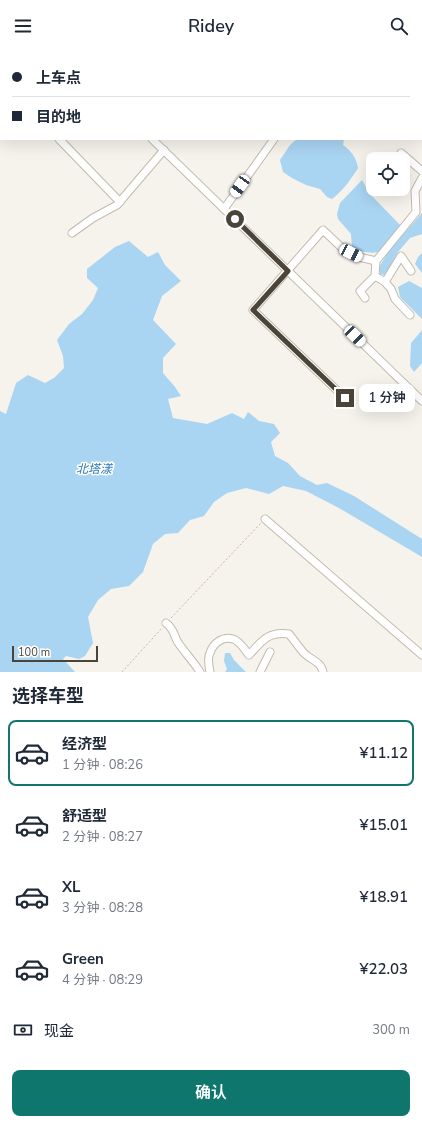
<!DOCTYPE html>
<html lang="zh">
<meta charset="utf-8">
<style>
body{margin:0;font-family:"Nunito Sans","Noto Sans SC",sans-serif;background:#f6f6f7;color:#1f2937;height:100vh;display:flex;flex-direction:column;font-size:15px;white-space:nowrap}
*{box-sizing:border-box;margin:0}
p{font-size:13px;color:#747a83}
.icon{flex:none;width:22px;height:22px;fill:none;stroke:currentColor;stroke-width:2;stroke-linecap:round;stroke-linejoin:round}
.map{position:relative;height:620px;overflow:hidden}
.drawer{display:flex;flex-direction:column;background:#fff;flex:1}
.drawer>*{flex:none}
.guide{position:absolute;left:0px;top:0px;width:422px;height:88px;box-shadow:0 4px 16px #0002;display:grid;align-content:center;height:88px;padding:0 12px;background:#fff}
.fabs{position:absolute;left:366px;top:100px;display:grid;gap:8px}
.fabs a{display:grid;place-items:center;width:44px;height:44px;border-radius:8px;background:#fff;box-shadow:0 4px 16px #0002;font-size:20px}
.scale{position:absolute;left:12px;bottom:10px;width:86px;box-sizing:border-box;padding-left:4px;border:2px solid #4b4439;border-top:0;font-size:11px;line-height:14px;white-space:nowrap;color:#4b4439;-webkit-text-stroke:3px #fff;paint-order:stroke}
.end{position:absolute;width:18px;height:18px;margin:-9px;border:5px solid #4b4439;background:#fff;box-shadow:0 0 0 2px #fff}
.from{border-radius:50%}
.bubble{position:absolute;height:28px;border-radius:8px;background:#fff;box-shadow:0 4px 16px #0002;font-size:13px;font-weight:600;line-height:28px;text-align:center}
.car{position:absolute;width:12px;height:24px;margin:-12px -6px;border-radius:5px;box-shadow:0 0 3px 1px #0007;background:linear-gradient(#fff 24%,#345 0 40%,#fff 0 76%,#345 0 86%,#fff 0)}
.guide b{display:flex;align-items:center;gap:14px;height:38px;font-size:15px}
.guide b+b{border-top:1px solid #e0e1e3}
.guide i{width:10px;height:10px;background:#1f2937}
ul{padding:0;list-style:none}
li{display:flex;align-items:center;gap:12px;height:66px;margin:0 8px 6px;padding:0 4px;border:2px solid transparent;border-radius:8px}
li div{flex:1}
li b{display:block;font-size:15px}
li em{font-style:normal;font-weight:600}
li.current{border-color:#0f766e}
li>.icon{width:36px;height:36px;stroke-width:1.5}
h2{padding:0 12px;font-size:18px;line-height:48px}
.pay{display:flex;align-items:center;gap:10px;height:44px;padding:0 12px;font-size:15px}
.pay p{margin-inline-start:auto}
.action{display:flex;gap:8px;margin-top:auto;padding:8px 12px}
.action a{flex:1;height:46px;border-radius:8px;background:#0f766e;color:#fff;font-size:16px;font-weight:600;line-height:46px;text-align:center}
header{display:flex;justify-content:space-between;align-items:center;height:52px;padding:0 12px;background:#fff;font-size:18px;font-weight:600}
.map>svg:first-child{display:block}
.water{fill:#a9d4f2}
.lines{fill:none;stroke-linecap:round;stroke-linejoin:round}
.minor-casing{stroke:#c2bbae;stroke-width:9}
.path{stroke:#c4b79f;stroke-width:1;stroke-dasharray:2 2;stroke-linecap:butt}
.minor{stroke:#fff;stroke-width:7}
.route{stroke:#4b4439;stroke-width:5}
.labels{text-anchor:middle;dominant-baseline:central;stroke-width:3;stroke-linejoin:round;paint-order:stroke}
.water-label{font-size:12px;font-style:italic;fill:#2e7ab2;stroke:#fff}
</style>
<header><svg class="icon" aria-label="menu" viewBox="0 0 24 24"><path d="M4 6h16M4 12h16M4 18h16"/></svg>Ridey<svg class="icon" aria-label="search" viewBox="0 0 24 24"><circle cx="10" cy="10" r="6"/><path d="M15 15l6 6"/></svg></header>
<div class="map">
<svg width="422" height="620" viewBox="0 0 422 620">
<rect width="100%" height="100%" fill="#f6f3ec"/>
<g class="water">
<path d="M 297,87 L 344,87 L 343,93 C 352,100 356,105 358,116 C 351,127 343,139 332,147 L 327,145 L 320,137 L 306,133 L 292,126 L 283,120 L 280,108 L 290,93 Z"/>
<path d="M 362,128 L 370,142 L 402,175 C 397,180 385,197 381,199 C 372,203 360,199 352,196 L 351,182 L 338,167 L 337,162 L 340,151 Z"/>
<polygon points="422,161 422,182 410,186 398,200 385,223 380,222 379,215 391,196"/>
<polygon points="129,189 148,205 158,200 165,213 181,229 162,244 153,268 176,292 163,306 163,321 175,335 181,344 168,347 173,366 207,372 232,361 244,367 248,360 259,369 274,372 280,381 271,390 275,404 288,411 300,424 317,433 327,431 354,444 422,487 422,505 339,456 306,439 283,434 269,442 246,436 227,441 214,450 204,464 190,468 178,481 165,482 153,492 143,520 129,534 111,537 98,548 88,565 93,591 85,604 79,607 66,604 63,607 75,620 0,620 0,359 6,362 16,331 28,323 45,331 54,326 64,316 63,304 57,288 69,272 82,262 93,248 98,236 87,226 87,217 115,195"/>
<polygon points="422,201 422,221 415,212 418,205"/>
<polygon points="409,229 422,236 422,267 400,245 398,235"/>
<polygon points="422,278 422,311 414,320 410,314 411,291"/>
<polygon points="225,601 230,601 234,608 246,620 225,620 227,617 224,609"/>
</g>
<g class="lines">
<g class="minor-casing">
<g id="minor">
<polyline points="62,0 63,1"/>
<polyline points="180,0 181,1"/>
<polyline points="288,0 290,1"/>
<polyline points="76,1 77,0"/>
<polyline points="209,1 210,0"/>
<polyline points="421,65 422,66"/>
<polyline points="422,81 422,83"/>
<polyline points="59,87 120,150"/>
<polyline points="152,87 422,349"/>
<polyline points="401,101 422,119"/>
<polyline points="224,157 274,87"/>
<polyline points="72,181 93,166 117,153 164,98"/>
<polyline points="375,224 385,230 391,237 395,247 410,263"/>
<polyline points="385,230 401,204 411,219"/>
<polyline points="365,246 360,239 375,224 376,209 416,160 415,139 422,126"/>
<polyline points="345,346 253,258 323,178 342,196 359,205 376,209"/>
<polyline points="265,467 422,603"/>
<path d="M 166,571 C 176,579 173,584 179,592 C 186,602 194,610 200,620"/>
<path d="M 210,620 C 209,614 207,606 210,601 C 213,591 223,584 233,587 C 240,589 245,598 249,603 C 262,589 268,579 289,582 C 294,588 298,594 303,600 C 310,608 321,609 323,620"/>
<polyline points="260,620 270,600"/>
</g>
</g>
<g class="path">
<polyline points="171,566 261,471"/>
<polyline points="122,620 162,576"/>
</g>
<use href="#minor" class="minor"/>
</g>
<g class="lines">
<polyline class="route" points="235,167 288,219 253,258 345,346"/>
</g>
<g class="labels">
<g class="water-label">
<text x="94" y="417">北塔漾</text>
</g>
</g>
</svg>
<div class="fabs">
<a><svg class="icon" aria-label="locate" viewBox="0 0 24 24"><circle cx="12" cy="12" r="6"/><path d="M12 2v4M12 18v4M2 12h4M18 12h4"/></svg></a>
</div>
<div class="scale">100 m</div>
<i class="end from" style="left:235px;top:167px"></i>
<i class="end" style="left:345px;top:346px"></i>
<div class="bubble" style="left:359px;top:332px;width:56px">1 分钟</div>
<i class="car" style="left:240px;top:134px;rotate:215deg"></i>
<i class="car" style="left:351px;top:201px;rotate:117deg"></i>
<i class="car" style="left:355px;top:284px;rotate:134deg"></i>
<div class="guide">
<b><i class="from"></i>上车点</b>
<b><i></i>目的地</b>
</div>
</div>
<section class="drawer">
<h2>选择车型</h2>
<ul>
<li class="current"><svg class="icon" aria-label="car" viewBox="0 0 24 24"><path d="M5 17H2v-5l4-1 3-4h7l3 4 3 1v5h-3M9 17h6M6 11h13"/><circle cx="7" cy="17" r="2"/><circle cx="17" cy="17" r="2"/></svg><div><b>经济型</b><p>1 分钟 · 08:26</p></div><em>¥11.12</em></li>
<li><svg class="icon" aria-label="car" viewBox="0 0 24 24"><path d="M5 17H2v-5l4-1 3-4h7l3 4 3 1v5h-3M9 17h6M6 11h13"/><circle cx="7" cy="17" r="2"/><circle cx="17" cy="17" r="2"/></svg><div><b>舒适型</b><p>2 分钟 · 08:27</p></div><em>¥15.01</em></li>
<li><svg class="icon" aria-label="car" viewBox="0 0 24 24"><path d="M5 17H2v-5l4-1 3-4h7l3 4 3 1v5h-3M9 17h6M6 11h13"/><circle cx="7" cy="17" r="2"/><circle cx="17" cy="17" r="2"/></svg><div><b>XL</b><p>3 分钟 · 08:28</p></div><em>¥18.91</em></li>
<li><svg class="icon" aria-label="car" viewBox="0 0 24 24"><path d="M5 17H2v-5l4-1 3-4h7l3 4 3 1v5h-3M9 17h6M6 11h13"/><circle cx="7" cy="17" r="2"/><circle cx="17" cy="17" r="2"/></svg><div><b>Green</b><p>4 分钟 · 08:29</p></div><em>¥22.03</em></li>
</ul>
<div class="pay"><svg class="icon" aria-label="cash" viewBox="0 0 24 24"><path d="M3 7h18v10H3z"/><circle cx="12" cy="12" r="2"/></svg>现金<p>300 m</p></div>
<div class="action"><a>确认</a></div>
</section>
